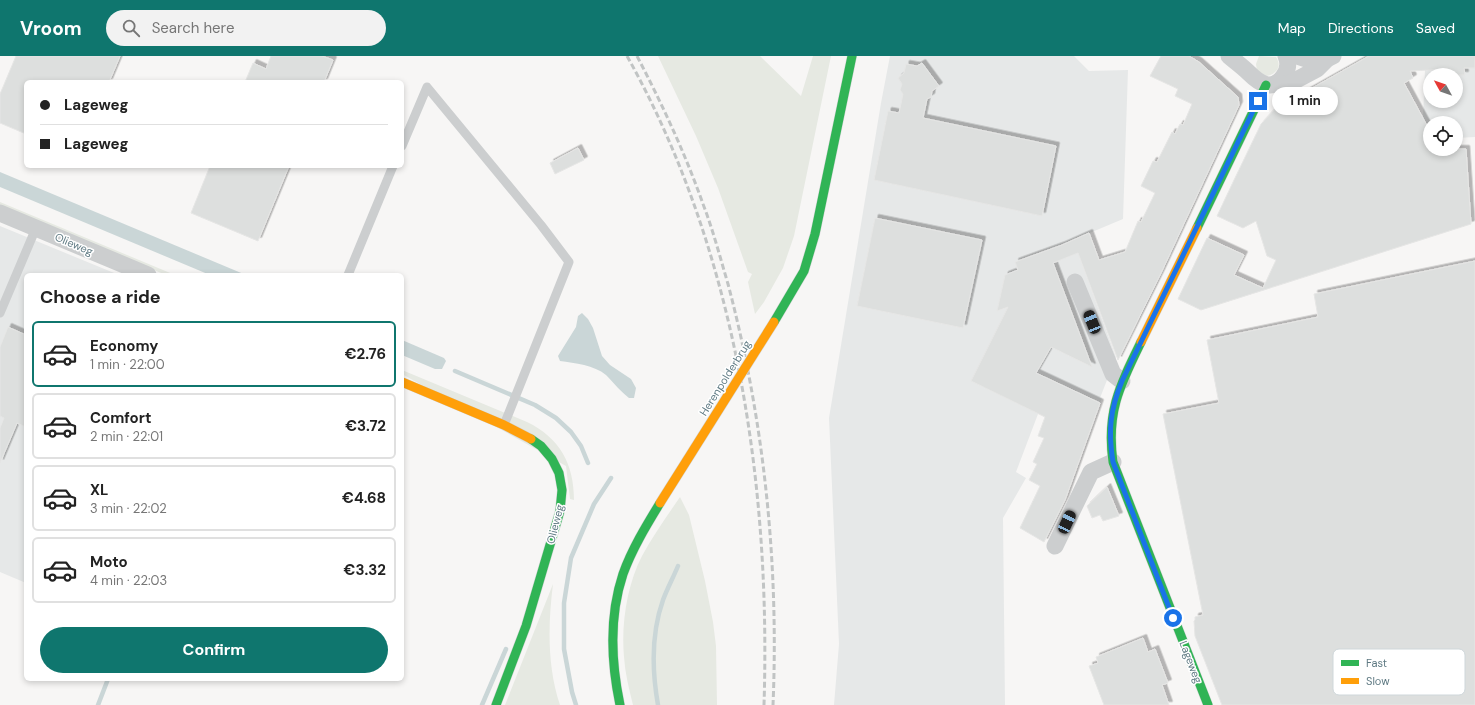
<!DOCTYPE html>
<meta charset="utf-8">
<style>
body{margin:0;font-family:"DM Sans",sans-serif;background:#f2f2f2;color:#222;height:100vh;display:flex;flex-direction:column;font-size:15px;white-space:nowrap}
*{box-sizing:border-box;margin:0}
p{font-size:13px;color:#767676}
.icon{flex:none;width:22px;height:22px;fill:none;stroke:currentColor;stroke-width:2;stroke-linecap:round;stroke-linejoin:round}
.map{position:relative;flex:1;overflow:hidden}
.drawer{position:absolute;left:24px;top:217px;width:380px;height:408px;display:flex;flex-direction:column;background:#fff;border-radius:6px;box-shadow:0 2px 6px #0003}
.drawer>*{flex:none}
.hud{position:absolute;left:24px;top:24px;width:380px;height:88px;border-radius:6px;box-shadow:0 2px 6px #0003;display:grid;align-content:center;height:88px;padding:0 16px;background:#fff}
.needle{width:26px;rotate:310deg}
.buttons{position:absolute;left:1423px;top:12px;display:grid;gap:8px}
.buttons a{display:grid;place-items:center;width:40px;height:40px;border-radius:50%;background:#fff;box-shadow:0 2px 6px #0003;font-size:20px}
.end{position:absolute;width:18px;height:18px;margin:-9px;border:5px solid #1a73e8;background:#fff;box-shadow:0 0 0 2px #fff}
.from{border-radius:50%}
.bubble{position:absolute;height:28px;border-radius:14px;background:#fff;box-shadow:0 2px 6px #0003;font-size:13px;font-weight:700;line-height:28px;text-align:center}
.car{position:absolute;width:12px;height:24px;margin:-12px -6px;border-radius:5px;box-shadow:0 0 3px 1px #0007;background:linear-gradient(#222 24%,#8ab4d8 0 40%,#222 0 76%,#8ab4d8 0 86%,#222 0)}
.hud b{display:flex;align-items:center;gap:14px;height:38px;font-size:15px}
.hud b+b{border-top:1px solid #e0e0e0}
.hud i{width:10px;height:10px;background:#222}
ul{padding:0;list-style:none}
li{display:flex;align-items:center;gap:12px;height:66px;margin:0 8px 6px;padding:0 8px;border:2px solid #e0e0e0;border-radius:6px}
li div{flex:1}
li b{display:block;font-size:15px}
li em{font-style:normal;font-weight:700}
li.on{border-color:#0f766e}
li>.icon{width:36px;height:36px;stroke-width:1.5}
h2{padding:0 16px;font-size:18px;line-height:48px}
.cta{display:flex;gap:8px;margin-top:auto;padding:8px 16px}
.cta a{flex:1;height:46px;border-radius:24px;background:#0f766e;color:#fff;font-size:16px;font-weight:700;line-height:46px;text-align:center}
header{display:flex;align-items:center;gap:24px;box-sizing:border-box;height:56px;padding:0 20px;background:#0f766e;color:#fff}
header strong{font-size:19px}
nav{display:flex;gap:22px;margin-inline-start:auto;font-size:14px}
.search{width:280px;height:36px;background:#f2f2f2;display:flex;align-items:center;gap:10px;box-sizing:border-box;padding:0 14px;border-radius:22px;color:#767676;font-size:15px}
.map>svg:first-child{display:block}
.built{fill:#e6e8e8;fill-rule:evenodd}
.green{fill:#e6e9e2}
.water{fill:#cad6d7}
.lines{fill:none;stroke-linecap:round;stroke-linejoin:round}
.stream{stroke:#cad6d7;stroke-width:4.5}
.building{fill:#dddfde;stroke:#e6e6e5;filter:url(#shadow)}
.fast-casing{stroke:#d3d4d5;stroke-width:10}
.slow-casing{stroke:#d3d4d5;stroke-width:10}
.lane{stroke:#cccecf;stroke-width:9}
.street{stroke:#cccecf;stroke-width:17}
.fast{stroke:#30b455;stroke-width:9}
.slow{stroke:#ff9f0a;stroke-width:9}
.rail{stroke:#c1c4c4;stroke-width:3;stroke-dasharray:6 3;stroke-linecap:butt}
.slow-bridge-casing{stroke:#d3d4d5;stroke-width:10;stroke-linecap:butt}
.slow-bridge{stroke:#ff9f0a;stroke-width:9}
.route{stroke:#1a73e8;stroke-width:5}
.labels{text-anchor:middle;dominant-baseline:central;stroke-width:3;stroke-linejoin:round;paint-order:stroke}
.street-label{font-size:11px;fill:#5f7a83;stroke:#fff}
.key{fill:#fff;stroke:#cfd7da;stroke-width:1}
.key-label{font-size:11px;fill:#5f7a83}
</style>
<header>
<strong>Vroom</strong>
<div class="search"><svg class="icon" aria-label="search" viewBox="0 0 24 24"><circle cx="10" cy="10" r="6"/><path d="M15 15l6 6"/></svg>Search here</div>
<nav><a>Map</a><a>Directions</a><a>Saved</a></nav>
</header>
<div class="map">
<svg width="1475" height="649" viewBox="0 0 1475 649">
<defs>
<filter id="shadow"><feDropShadow dx="3.5" dy="-3.5" stdDeviation="0" flood-color="#0004"/></filter>
</defs>
<rect width="100%" height="100%" fill="#f7f6f5"/>
<g class="built">
<polygon points="890,0 1074,0 1089,15 1128,14 1123,163 1061,189 1066,202 1078,197 1116,301 1100,342 1102,342 1096,359 1059,344 1038,358 1016,416 1026,422 1003,462 1005,649 834,649 839,588 829,362 881,47"/>
<path d="M 1424,0 L 1475,0 L 1475,81 L 1456,82 L 1456,67 L 1430,67 L 1430,87 L 1423,62 L 1425,14 ZM 1430,19 L 1456,19 L 1456,45 L 1430,45 Z"/>
<polygon points="0,170 119,219 26,219 26,527 0,516"/>
</g>
<g class="green">
<polygon points="658,0 760,0 801,40 813,0 831,0 794,180 783,212 764,246 755,258 748,226 752,218 748,216 718,132 696,80"/>
<path d="M 1259,0 L 1276,1 C 1282,10 1277,18 1267,20 L 1257,15 L 1256,8 Z"/>
<polygon points="0,146 175,219 166,219 0,150"/>
<path d="M 402,314 L 527,366 C 560,382 574,408 574,444 L 570,443 L 566,410 L 402,318 Z"/>
<path d="M 680,441 L 689,459 L 705,525 L 713,566 L 716,590 L 717,649 L 633,649 C 629,633 625,617 624,601 C 621,568 627,529 642,500 C 653,480 667,460 680,441 Z"/>
<path d="M 553,528 C 548,568 547,610 560,649 L 505,649 Z"/>
</g>
<g class="water">
<polygon points="0,116 246,219 210,219 0,131"/>
<path d="M 582,257 L 588,263 L 593,272 L 602,300 L 610,309 L 631,323 L 636,332 L 634,342 L 629,342 C 620,335 614,327 606,319 C 594,309 575,307 560,305 L 558,300 L 576,271 L 578,260 Z"/>
<polygon points="402,284 444,302 446,305 442,313 435,313 402,299"/>
</g>
<g class="lines">
<g class="stream">
<polyline points="455,315 535,349 556,362 571,376 581,390 588,407"/>
<polyline points="98,649 108,623"/>
<polyline points="482,649 506,593"/>
<polyline points="576,649 572,636 564,593 564,547 571,502 594,448 611,422"/>
<path d="M 658,649 C 652,615 651,578 663,544 C 667,533 673,522 678,510"/>
</g>
</g>
<g class="building">
<polygon points="16,0 120,0 109,26 26,26 26,78 0,67 0,38"/>
<polygon points="271,0 322,0 333,4 324,26 245,26 253,7 266,13"/>
<polygon points="1161,0 1189,0 1199,6 1238,41 1239,49 1161,217 1118,304 1078,197 1053,207 1092,311 1051,291 1036,317 1100,347 1065,444 1044,486 1020,472 1040,430 1029,424 1037,408 1033,406 1044,382 1038,380 1045,361 971,325 1008,251 997,255 1005,219 1018,214 1015,206 1062,189 1089,177 1099,204 1125,196 1138,165 1141,166 1155,137 1141,130 1153,105 1157,106 1172,76 1175,78 1180,68 1183,69 1192,48 1175,40 1178,33 1150,20"/>
<polygon points="1369,0 1475,0 1475,12 1464,12 1465,19 1448,19 1448,13 1410,15 1413,22 1404,27 1430,75 1430,93 1466,93 1471,168 1201,254 1178,243 1207,182 1244,199 1234,219 1263,232 1276,204 1267,200 1256,165 1243,172 1217,160 1234,124 1261,68 1275,53"/>
<polygon points="922,7 939,30 932,35 931,41 927,43 923,62 1056,90 1042,160 874,124 888,55 899,57 903,38 900,34 902,28 898,22 904,17 906,8 917,10"/>
<polygon points="578,92 584,104 555,118 550,107"/>
<polygon points="210,110 289,110 258,185 191,157"/>
<polygon points="875,162 982,184 963,272 857,250"/>
<polygon points="1475,205 1475,649 1222,649 1195,580 1194,565 1195,564 1195,561 1203,559 1163,358 1219,347 1207,284 1318,261 1314,238"/>
<polygon points="8,271 26,279 26,371 17,367 0,407 0,372 4,362 0,360 0,291"/>
<polygon points="1107,431 1119,460 1103,465 1100,459 1092,462 1087,450"/>
<polygon points="1143,582 1148,596 1155,593 1168,627 1162,629 1169,649 1104,649 1089,610 1098,607 1096,601"/>
</g>
<g class="lines">
<g class="fast-casing">
<g id="fast">
<polyline points="1197,172 1266,29"/>
<polyline points="774,266 804,215 815,178 852,0"/>
<path d="M 1141,286 C 1120,329 1106,356 1113,406 L 1208,649"/>
<polyline points="496,649 526,570 560,455 562,434 559,417 552,403 541,390 531,383"/>
<path d="M 620,649 C 611,606 609,560 623,518 C 632,493 646,470 660,447"/>
</g>
</g>
<g class="slow-casing">
<g id="slow">
<polyline points="1141,286 1197,172"/>
<polyline points="402,326 504,369 531,383"/>
</g>
</g>
<g class="lane">
<polyline points="402,90 427,31 541,169 569,206 504,369"/>
<polyline points="348,219 393,110"/>
<polyline points="0,257 36,172"/>
</g>
<g class="street">
<path d="M 1229,0 C 1236,6 1243,11 1249,17 C 1259,27 1272,36 1283,21 C 1288,15 1289,7 1286,0"/>
<polyline points="1297,0 1306,3 1327,3"/>
<polyline points="1278,26 1285,30 1317,13 1327,3 1333,0"/>
<polyline points="0,157 148,219"/>
<polyline points="1075,226 1113,318 1122,325"/>
<polyline points="1055,490 1091,416 1113,406"/>
</g>
<use href="#fast" class="fast"/>
<use href="#slow" class="slow"/>
<g class="rail">
<path d="M 627,0 C 736,194 771,429 764,649"/>
<path d="M 637,0 C 662,48 685,97 703,148 C 713,174 720,201 728,228 C 764,364 779,508 773,649"/>
</g>
<g class="slow-bridge-casing">
<polyline id="slow-bridge" points="660,447 774,266"/>
</g>
<use href="#slow-bridge" class="slow-bridge"/>
</g>
<g class="lines">
<path class="route" d="M 1173,562 L 1113,406 C 1108,375 1110,354 1122,325 L 1258,45"/>
</g>
<g class="labels">
<g class="street-label">
<text transform="translate(74 188) rotate(23)">Olieweg</text>
<text transform="translate(725 322) rotate(-58)">Herenpolderbrug</text>
<text transform="translate(555 468) rotate(-76)">Olieweg</text>
<text transform="translate(1191 606) rotate(69)">Lageweg</text>
</g>
</g>
<rect x="1333" y="593" width="132" height="46" rx="6" class="key"/>
<rect x="1341" y="604" width="18" height="6" fill="#30b455"/>
<rect x="1341" y="622" width="18" height="6" fill="#ff9f0a"/>
<g class="key-label">
<text x="1366" y="611">Fast</text>
<text x="1366" y="629">Slow</text>
</g>
</svg>
<div class="buttons">
<a><svg class="needle" viewBox="-14 -14 28 28"><path d="M0-13l5 13h-10z" fill="#e53935"/><path d="M0 13l5-13h-10z" fill="#767676"/></svg></a>
<a><svg class="icon" aria-label="locate" viewBox="0 0 24 24"><circle cx="12" cy="12" r="6"/><path d="M12 2v4M12 18v4M2 12h4M18 12h4"/></svg></a>
</div>
<i class="end from" style="left:1173px;top:562px"></i>
<i class="end" style="left:1258px;top:45px"></i>
<div class="bubble" style="left:1272px;top:31px;width:66px">1 min</div>
<i class="car" style="left:1092px;top:266px;rotate:338deg"></i>
<i class="car" style="left:1067px;top:466px;rotate:25deg"></i>
<div class="hud">
<b><i class="from"></i>Lageweg</b>
<b><i></i>Lageweg</b>
</div>
<section class="drawer">
<h2>Choose a ride</h2>
<ul>
<li class="on"><svg class="icon" aria-label="car" viewBox="0 0 24 24"><path d="M5 17H2v-5l4-1 3-4h7l3 4 3 1v5h-3M9 17h6M6 11h13"/><circle cx="7" cy="17" r="2"/><circle cx="17" cy="17" r="2"/></svg><div><b>Economy</b><p>1 min · 22:00</p></div><em>€2.76</em></li>
<li><svg class="icon" aria-label="car" viewBox="0 0 24 24"><path d="M5 17H2v-5l4-1 3-4h7l3 4 3 1v5h-3M9 17h6M6 11h13"/><circle cx="7" cy="17" r="2"/><circle cx="17" cy="17" r="2"/></svg><div><b>Comfort</b><p>2 min · 22:01</p></div><em>€3.72</em></li>
<li><svg class="icon" aria-label="car" viewBox="0 0 24 24"><path d="M5 17H2v-5l4-1 3-4h7l3 4 3 1v5h-3M9 17h6M6 11h13"/><circle cx="7" cy="17" r="2"/><circle cx="17" cy="17" r="2"/></svg><div><b>XL</b><p>3 min · 22:02</p></div><em>€4.68</em></li>
<li><svg class="icon" aria-label="car" viewBox="0 0 24 24"><path d="M5 17H2v-5l4-1 3-4h7l3 4 3 1v5h-3M9 17h6M6 11h13"/><circle cx="7" cy="17" r="2"/><circle cx="17" cy="17" r="2"/></svg><div><b>Moto</b><p>4 min · 22:03</p></div><em>€3.32</em></li>
</ul>
<div class="cta"><a>Confirm</a></div>
</section>
</div>
